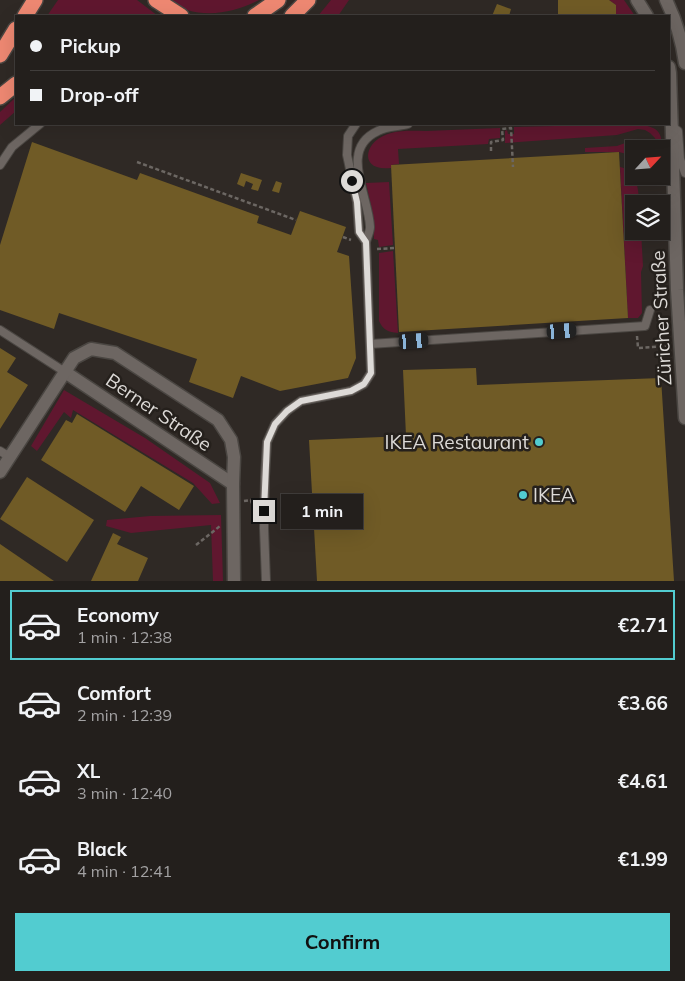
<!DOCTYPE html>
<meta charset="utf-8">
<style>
body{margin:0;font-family:Mulish,sans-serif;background:#2f2c29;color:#f1f3f6;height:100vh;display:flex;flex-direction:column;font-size:19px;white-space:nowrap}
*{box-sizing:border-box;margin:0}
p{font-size:16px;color:#a3a2a3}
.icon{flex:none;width:28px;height:28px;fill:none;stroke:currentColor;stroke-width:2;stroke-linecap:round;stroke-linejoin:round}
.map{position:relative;height:581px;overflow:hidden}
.side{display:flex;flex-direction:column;background:#231f1c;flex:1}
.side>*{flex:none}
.top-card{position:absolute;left:15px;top:15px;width:655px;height:110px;border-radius:0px;box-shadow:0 5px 20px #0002,0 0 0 1px #403d3b;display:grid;align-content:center;height:110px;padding:0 15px;background:#231f1c}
.needle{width:32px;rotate:64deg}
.controls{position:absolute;left:625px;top:140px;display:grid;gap:10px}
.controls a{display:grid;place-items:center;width:45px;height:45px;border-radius:0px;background:#231f1c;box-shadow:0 5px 20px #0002,0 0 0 1px #403d3b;font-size:25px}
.end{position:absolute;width:22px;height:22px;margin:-11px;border:6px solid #dddad7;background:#111;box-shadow:0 0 0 2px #111}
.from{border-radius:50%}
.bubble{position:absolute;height:35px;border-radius:0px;background:#231f1c;box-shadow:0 5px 20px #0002,0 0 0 1px #403d3b;font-size:16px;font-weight:700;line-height:35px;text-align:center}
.car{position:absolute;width:15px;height:30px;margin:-15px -8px;border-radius:6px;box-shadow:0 0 4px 1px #0007;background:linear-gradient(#222 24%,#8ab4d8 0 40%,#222 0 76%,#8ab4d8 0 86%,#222 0)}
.top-card b{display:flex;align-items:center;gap:18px;height:48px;font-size:19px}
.top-card b+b{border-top:1px solid #403d3b}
.top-card i{width:12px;height:12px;background:#f1f3f6}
ul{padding:9px 0 0;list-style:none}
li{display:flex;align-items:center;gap:15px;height:70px;margin:0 10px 8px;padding:0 5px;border:2px solid transparent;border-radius:0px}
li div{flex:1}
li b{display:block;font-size:19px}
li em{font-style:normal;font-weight:700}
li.on{border-color:#52ccd0}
li>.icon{width:45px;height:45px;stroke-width:1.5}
.button{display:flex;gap:10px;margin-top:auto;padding:10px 15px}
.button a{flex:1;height:58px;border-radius:0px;background:#52ccd0;color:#111;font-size:20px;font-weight:700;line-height:58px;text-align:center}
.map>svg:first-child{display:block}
.green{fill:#60172f}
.building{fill:#705b26}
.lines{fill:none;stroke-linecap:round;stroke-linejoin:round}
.service-casing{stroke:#4a4642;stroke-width:10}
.minor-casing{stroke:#4a4642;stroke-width:15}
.tertiary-casing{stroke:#4a4642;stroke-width:15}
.motorway-casing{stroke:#4a4642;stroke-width:18}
.path{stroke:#6c6763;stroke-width:2.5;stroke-dasharray:4 2.5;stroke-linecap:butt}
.service{stroke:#6d6662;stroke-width:8}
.minor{stroke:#6d6662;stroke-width:12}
.tertiary{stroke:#6d6662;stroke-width:12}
.motorway{stroke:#ee8872;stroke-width:15}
.route{stroke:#dddad7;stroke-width:6}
.poi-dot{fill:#52ccd0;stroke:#25201c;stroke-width:2}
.labels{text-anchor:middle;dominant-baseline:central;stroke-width:5;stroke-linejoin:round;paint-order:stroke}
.street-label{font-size:19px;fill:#dddad7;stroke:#25201c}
.poi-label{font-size:19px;fill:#dddad7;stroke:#25201c;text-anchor:end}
</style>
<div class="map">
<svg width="685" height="581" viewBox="0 0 685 581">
<rect width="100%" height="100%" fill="#2f2925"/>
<g class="green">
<polygon points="58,0 137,0 158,16 47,16"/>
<path d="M 167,0 L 259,0 C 231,15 194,20 167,0 Z"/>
<polygon points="331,0 349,0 338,16 318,16"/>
<polygon points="609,0 624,0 635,16 616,16 616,5"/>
<polygon points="16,97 16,111 0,125 0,112"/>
<path d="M 638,124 C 662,128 662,133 662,156 L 661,149 L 658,149 L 655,138 L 650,133 L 645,130 L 638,129 L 617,135 L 505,143 L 505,131 L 507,130 L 508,134 L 514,134 L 514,127 Z"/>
<path d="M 500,128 L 500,138 L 489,139 L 488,144 L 398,149 L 399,164 L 391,165 L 391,168 C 358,172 363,140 391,133 C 402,130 415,131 426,131 C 451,130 475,129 500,128 Z"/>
<polygon points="636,139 642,140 646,149 634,149 634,156 619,152 585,152 585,148 617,146"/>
<path d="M 620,167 C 637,170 639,190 639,204 L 634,204 L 634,231 L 641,231 L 643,266 L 641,272 L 642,313 L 638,318 L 628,318 Z"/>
<polygon points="389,182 393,245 379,247 378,240 374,239 372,210 366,183"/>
<path d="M 393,251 L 398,333 C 388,332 383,330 379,321 L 379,253 Z"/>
<polygon points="64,390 145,438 210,483 220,503 212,504 193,483 73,410 71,418 64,412 37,451 31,446"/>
<polygon points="221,515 223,581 213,581 211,525 131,533 106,526 107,520 150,516"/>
</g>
<g class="building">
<polygon points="558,0 609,0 616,5 616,16 558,16"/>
<polygon points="497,4 511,9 509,16 492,16"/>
<polygon points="32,142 137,180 140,173 259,216 257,223 291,235 300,211 346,227 337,252 349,256 356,358 348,378 280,391 241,376 233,398 189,382 197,359 59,313 54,329 0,310 0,245"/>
<polygon points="619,152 628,318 399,332 391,165"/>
<polygon points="241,173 262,180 258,191 251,189 253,184 246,181 244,187 237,184"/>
<polygon points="276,181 282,183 279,193 272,191"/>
<polygon points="0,348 16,358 7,372 28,385 0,429"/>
<polygon points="476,368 477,385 661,378 674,581 317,581 309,440 406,436 403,370"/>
<polygon points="77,414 194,486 179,510 141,486 125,512 41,460 66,420 72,423"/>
<polygon points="27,477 94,520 67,562 0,519"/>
<polygon points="113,533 121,537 117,544 148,558 138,581 91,581"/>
<polygon points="0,544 54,581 0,581"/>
</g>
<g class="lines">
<g class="service-casing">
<g id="service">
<polyline points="356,124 348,136 347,155 357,202 359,232 366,242"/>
<polyline points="670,125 678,131 680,159 685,173"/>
<polyline points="0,165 12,147 40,124"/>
<polyline points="0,330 65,372"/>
<polyline points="370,344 645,326 650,310"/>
<polyline points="0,451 10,457"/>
<path d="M 266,581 L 264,528 L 265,477 L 267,442 L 275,424 L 287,411 L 301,401 L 351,391 L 364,384 L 371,373 L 366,242 C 367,237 370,232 370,227 C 369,196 338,149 378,131 C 388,126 398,127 408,124"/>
</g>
</g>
<g class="minor-casing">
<g id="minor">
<polyline points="65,372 233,484"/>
<polyline points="0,472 74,358 91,349 115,353 218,420 231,440 234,457 233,484 234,581"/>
</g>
</g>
<g class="tertiary-casing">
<g id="tertiary">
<polyline points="637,0 647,16"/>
<path d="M 666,0 C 676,20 682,41 685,63"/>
<polyline points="669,67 670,73 677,290 685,418"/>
</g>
</g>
<g class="motorway-casing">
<g id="motorway">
<polyline points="156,0 181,16"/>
<polyline points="25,16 35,0"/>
<polyline points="255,16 278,0"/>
<polyline points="292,16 308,0"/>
<polyline points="0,55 16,29"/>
<polyline points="0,97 16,84"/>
</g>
</g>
<g class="path">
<polyline points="491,151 491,142 503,140 502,129 511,128 513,167"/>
<polyline points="137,162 296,220"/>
<polyline points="343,237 351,240"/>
<polyline points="377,249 395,248"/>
<polyline points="637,336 638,348 669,346"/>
<polyline points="244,501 251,500 253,509"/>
<polyline points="196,545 220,526"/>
</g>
<use href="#service" class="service"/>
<use href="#minor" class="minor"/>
<use href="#tertiary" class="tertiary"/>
<use href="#motorway" class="motorway"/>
</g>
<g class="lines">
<polyline class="route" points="264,511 267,442 275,424 287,411 301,401 351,391 364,384 371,373 366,242 359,232 357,202 352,181"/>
</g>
<g class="poi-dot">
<circle cx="539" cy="442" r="5"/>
<circle cx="523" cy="495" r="5"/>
</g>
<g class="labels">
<g class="street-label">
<text transform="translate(661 318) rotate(-93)">Züricher Straße</text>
<text transform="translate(159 412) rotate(34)">Berner Straße</text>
</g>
<g class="poi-label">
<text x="529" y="442">IKEA Restaurant</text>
<text x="533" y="495" text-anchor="start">IKEA</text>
</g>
</g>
</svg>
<div class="controls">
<a><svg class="needle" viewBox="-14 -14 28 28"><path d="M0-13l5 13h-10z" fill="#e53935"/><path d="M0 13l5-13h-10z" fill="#a3a2a3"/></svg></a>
<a><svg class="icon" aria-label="layers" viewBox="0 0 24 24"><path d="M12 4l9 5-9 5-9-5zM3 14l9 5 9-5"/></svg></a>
</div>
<i class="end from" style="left:352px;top:181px"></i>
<i class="end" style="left:264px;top:511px"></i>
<div class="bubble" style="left:281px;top:494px;width:82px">1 min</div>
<i class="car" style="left:562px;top:331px;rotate:86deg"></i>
<i class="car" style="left:414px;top:341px;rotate:86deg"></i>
<div class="top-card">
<b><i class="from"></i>Pickup</b>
<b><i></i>Drop-off</b>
</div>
</div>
<section class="side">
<ul>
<li class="on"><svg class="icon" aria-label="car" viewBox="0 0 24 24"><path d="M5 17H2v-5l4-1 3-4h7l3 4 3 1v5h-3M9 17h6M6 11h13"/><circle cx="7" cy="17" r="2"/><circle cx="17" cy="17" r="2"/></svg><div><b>Economy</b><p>1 min · 12:38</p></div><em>€2.71</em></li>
<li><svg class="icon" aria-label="car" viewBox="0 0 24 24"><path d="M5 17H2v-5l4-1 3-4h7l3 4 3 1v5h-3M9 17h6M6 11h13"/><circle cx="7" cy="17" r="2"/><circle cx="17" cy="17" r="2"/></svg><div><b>Comfort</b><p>2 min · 12:39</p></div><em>€3.66</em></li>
<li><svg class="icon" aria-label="car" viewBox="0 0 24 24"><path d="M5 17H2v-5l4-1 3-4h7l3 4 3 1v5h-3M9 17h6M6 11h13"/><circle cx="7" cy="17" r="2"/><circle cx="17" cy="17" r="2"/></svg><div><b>XL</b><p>3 min · 12:40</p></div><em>€4.61</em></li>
<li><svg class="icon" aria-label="car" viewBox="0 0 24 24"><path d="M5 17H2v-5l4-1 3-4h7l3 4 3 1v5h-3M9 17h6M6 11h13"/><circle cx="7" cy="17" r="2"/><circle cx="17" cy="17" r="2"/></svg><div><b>Black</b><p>4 min · 12:41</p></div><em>€1.99</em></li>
</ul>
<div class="button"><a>Confirm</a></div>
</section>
